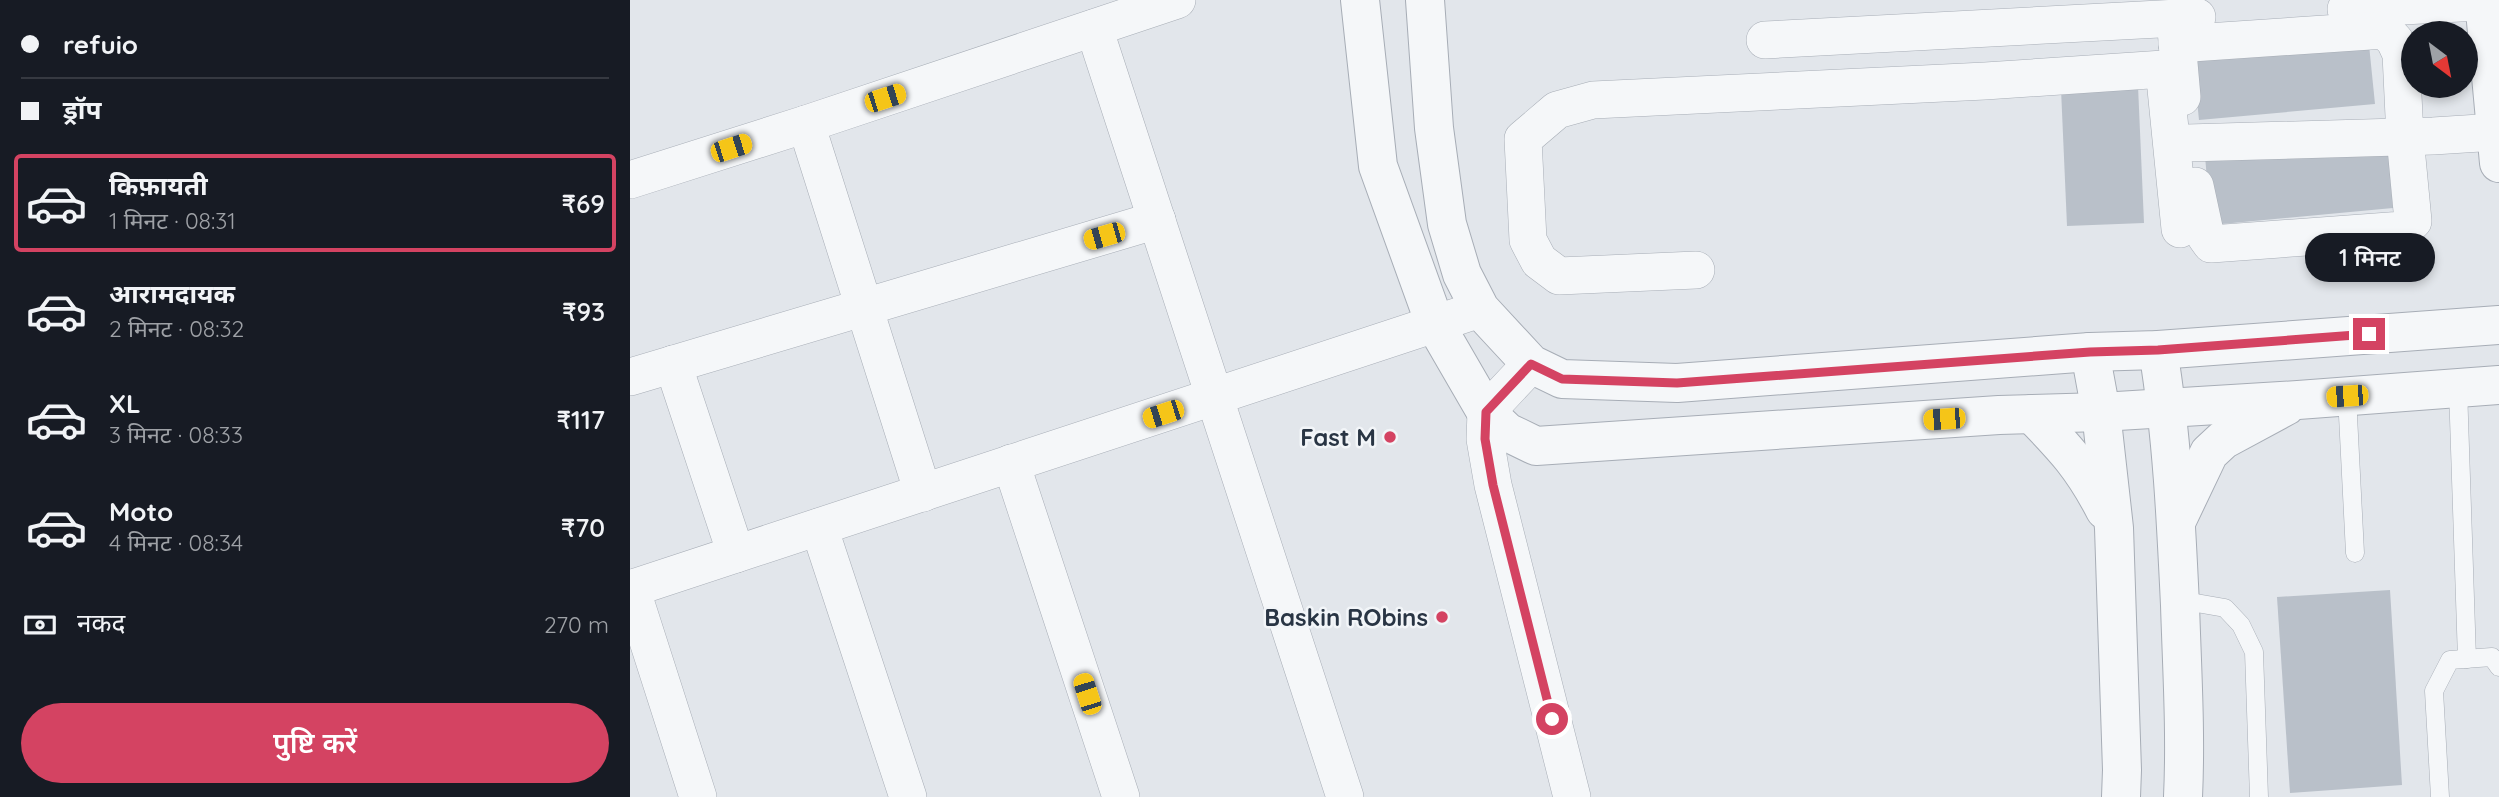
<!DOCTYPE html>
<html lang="hi">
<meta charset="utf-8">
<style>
body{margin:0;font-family:Quicksand,"Noto Sans Devanagari",sans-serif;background:#242831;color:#f1f3f6;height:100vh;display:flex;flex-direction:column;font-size:26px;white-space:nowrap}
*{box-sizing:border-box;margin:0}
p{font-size:23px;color:#9ea1a6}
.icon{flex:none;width:38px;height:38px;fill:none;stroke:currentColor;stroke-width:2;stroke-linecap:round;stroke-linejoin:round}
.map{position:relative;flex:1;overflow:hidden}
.panel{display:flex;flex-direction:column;background:#171b24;width:630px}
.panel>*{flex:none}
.banner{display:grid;align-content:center;height:154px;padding:0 21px;background:#171b24}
.needle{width:46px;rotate:148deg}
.tools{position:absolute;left:1771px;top:21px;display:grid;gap:14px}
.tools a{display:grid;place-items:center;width:77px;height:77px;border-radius:50%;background:#171b24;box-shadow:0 4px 10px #0003;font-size:35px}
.end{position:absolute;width:32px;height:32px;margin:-16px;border:9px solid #d44362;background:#fff;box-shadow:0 0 0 4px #fff}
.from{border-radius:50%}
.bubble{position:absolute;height:49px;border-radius:24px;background:#171b24;box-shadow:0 4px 10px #0003;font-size:23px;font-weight:600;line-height:49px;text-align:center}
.car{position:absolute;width:21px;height:42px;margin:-21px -10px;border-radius:9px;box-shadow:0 0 5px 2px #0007;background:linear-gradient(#f5c518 24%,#345 0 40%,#f5c518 0 76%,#345 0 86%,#f5c518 0)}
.banner b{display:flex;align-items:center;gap:24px;height:66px;font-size:26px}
.banner b+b{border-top:2px solid #363941}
.banner i{width:18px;height:18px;background:#f1f3f6}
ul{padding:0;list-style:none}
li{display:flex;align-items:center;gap:21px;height:98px;margin:0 14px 10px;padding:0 7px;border:4px solid transparent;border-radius:7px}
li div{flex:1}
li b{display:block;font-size:26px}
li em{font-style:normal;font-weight:600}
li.on{border-color:#d44362}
li>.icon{width:63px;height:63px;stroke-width:1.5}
.pay{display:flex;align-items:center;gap:18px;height:77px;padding:0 21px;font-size:26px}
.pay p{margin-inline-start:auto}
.primary-button{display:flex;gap:14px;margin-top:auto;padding:14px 21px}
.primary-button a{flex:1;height:80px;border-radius:42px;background:#d44362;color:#fff;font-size:28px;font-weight:600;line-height:80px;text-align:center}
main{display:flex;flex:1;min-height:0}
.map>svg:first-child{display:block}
.building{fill:#b9c0c9}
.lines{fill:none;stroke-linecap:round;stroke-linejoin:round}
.service-casing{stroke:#a7adb6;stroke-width:19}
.minor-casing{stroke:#a7adb6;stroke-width:38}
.tertiary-casing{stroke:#a7adb6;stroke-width:40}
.service{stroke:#f5f7f9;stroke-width:18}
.minor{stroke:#f5f7f9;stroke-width:37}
.tertiary{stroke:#f5f7f9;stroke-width:38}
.route{stroke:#d44362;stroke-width:9}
.poi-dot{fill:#d44362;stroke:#f2f5f8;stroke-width:2.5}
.labels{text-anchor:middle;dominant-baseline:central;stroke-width:5;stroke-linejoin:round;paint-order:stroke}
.poi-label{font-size:24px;font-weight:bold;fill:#293544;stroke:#f2f5f8;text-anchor:end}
</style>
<main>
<section class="panel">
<div class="banner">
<b><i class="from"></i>refuio</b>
<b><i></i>ड्रॉप</b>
</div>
<ul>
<li class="on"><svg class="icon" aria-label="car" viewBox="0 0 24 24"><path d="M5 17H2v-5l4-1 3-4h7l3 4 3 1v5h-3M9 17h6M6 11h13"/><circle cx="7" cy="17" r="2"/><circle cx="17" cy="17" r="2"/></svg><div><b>किफ़ायती</b><p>1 मिनट · 08:31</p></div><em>₹69</em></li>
<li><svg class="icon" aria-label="car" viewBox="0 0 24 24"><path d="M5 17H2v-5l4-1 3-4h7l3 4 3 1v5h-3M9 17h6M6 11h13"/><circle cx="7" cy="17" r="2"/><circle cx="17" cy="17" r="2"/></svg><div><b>आरामदायक</b><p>2 मिनट · 08:32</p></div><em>₹93</em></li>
<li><svg class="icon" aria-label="car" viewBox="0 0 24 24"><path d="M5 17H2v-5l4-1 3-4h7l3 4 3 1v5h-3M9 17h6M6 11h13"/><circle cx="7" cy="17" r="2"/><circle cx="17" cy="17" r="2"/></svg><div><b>XL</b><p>3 मिनट · 08:33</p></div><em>₹117</em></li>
<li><svg class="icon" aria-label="car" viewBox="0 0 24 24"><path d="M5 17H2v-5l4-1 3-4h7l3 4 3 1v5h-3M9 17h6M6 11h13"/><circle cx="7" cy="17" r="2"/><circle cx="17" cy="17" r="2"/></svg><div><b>Moto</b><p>4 मिनट · 08:34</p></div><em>₹70</em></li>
</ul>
<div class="pay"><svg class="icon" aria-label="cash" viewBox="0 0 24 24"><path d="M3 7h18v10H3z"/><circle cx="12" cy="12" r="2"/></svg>नकद<p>270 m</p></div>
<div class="primary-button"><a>पुष्टि करें</a></div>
</section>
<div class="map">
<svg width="1869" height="797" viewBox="0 0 1869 797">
<rect width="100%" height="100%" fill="#e2e6eb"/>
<g class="building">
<polygon points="1738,35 1745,104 1569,120 1562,51"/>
<polygon points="1508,86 1514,223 1437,226 1431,89"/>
<polygon points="1757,139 1763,208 1581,225 1575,156"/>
<polygon points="1760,590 1772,785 1660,793 1647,597"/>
</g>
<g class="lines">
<g class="service-casing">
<g id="service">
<polyline points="1828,388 1837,659"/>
<polyline points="1717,396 1725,553"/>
<polyline points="1549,600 1595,608 1611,625 1624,652 1629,797"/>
<polyline points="1810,797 1804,691 1820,660 1862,657 1869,667"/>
</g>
</g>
<g class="minor-casing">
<g id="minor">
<polyline points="1716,9 1869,1"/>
<polyline points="1545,18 1552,97"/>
<polyline points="464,28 715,797"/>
<polyline points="1135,40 1567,17"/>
<polyline points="1547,44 1755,30 1765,41 1771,54 1775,137 1783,221 1773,230 1581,244 1576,237 1565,186"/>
<polyline points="176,124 293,493"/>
<polyline points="1557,143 1803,136 1866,132"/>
<polyline points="0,180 176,124 547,0"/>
<polyline points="1066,270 929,276 909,261 898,240 893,139 927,110 963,100 1355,81 1534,69 1550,229"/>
<polyline points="43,364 106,554"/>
<polyline points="901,364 856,412 855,439 863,485 942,797"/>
<polyline points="0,377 527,220"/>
<polyline points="381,463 491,797"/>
<polyline points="189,527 278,797"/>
<polyline points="1,588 68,797"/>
<polyline points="0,589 850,309"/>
</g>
</g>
<g class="tertiary-casing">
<g id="tertiary">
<polyline points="730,0 748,166 805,324 856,412 877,432 906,446 1369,415 1471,412 1668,400 1869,385"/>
<polyline points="795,0 804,128 817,224 832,274 850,309 901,364 932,379 1047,383 1460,352 1528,350 1869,325"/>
<polyline points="1854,0 1869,163"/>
<path d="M 1528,350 C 1542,435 1546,520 1550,605 C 1552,669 1556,733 1553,797"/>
<polyline points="1460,352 1471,412 1484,528 1492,770 1491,797"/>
<path d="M 1402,414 C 1435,448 1453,467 1475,510"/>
<polyline points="1548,518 1579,453 1593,440 1656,406"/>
</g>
</g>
<use href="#service" class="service"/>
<use href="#minor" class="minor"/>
<use href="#tertiary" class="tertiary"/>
</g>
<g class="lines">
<polyline class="route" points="922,719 863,485 855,439 856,412 901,364 932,379 1047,383 1460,352 1528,350 1739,334"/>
</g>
<g class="poi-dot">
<circle cx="760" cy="437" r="7"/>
<circle cx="812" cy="617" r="7"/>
</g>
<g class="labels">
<g class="poi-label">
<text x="746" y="437">Fast M</text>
<text x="798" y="617">Baskin RObins</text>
</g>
</g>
</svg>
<div class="tools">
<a><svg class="needle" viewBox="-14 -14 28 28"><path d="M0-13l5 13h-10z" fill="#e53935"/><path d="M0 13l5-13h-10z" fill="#9ea1a6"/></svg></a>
</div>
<i class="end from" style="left:922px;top:719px"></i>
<i class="end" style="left:1739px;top:334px"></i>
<div class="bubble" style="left:1675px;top:233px;width:130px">1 मिनट</div>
<i class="car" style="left:255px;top:98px;rotate:72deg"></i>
<i class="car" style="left:101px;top:148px;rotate:72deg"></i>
<i class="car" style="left:474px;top:236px;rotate:254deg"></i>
<i class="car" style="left:1717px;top:396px;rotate:266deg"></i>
<i class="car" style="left:533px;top:414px;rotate:252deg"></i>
<i class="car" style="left:1314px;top:419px;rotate:266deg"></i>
<i class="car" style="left:457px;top:694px;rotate:342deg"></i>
</div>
</main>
